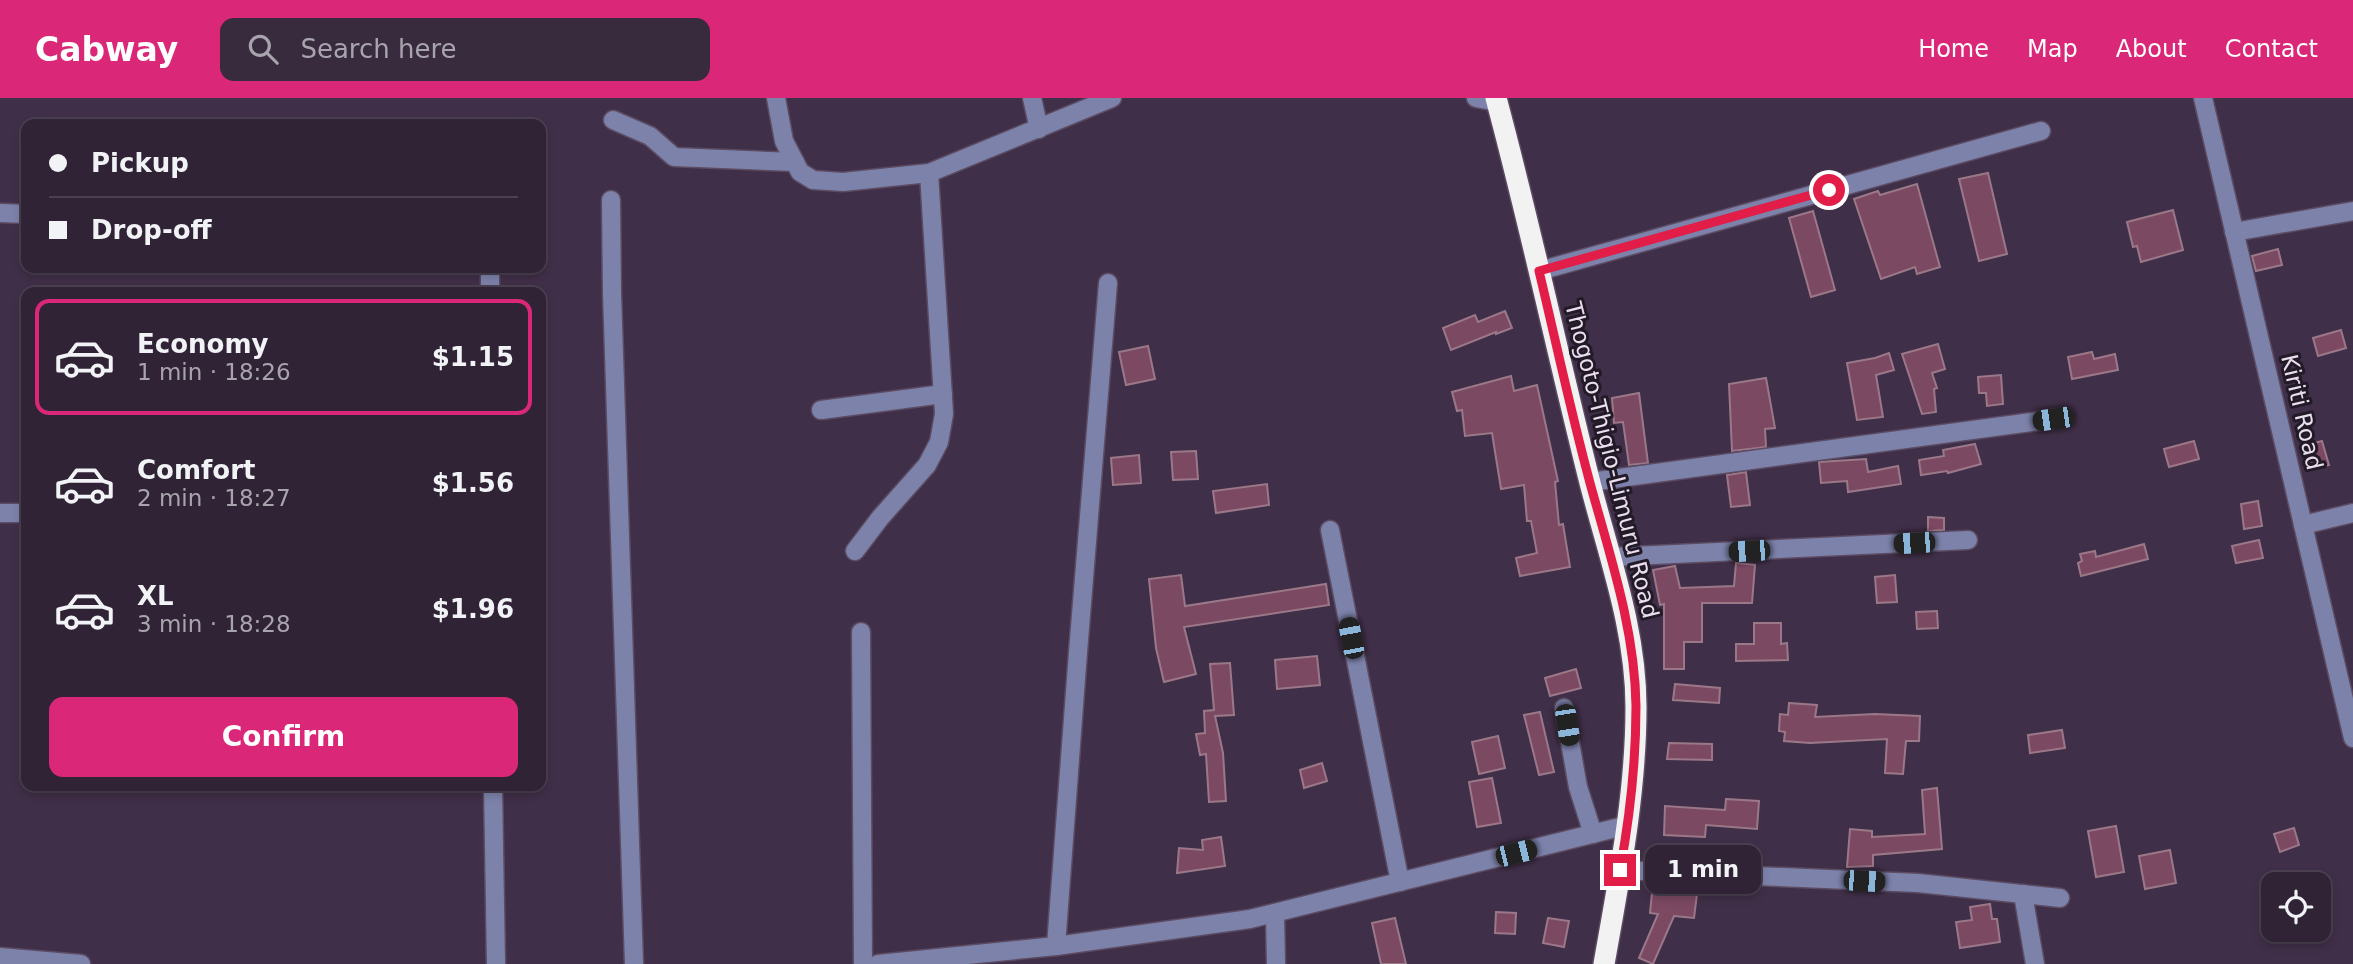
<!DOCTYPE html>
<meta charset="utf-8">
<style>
body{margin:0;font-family:"DejaVu Sans",sans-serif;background:#382b3e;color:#f1f3f6;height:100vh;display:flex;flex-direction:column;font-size:26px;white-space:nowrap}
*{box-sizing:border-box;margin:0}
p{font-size:23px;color:#a8a4ad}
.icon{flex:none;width:38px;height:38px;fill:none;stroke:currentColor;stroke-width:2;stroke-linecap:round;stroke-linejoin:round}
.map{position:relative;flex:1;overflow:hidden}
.sheet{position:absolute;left:21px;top:189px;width:525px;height:504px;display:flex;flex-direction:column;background:#302336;border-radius:14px;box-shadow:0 4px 10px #0003,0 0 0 2px #4b4051}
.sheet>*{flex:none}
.top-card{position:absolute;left:21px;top:21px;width:525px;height:154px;border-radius:14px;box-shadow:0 4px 10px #0003,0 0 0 2px #4b4051;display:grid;align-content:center;height:154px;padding:0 28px;background:#302336}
.controls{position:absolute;left:2261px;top:774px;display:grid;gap:14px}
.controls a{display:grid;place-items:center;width:70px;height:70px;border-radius:14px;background:#302336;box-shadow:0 4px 10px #0003,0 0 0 2px #4b4051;font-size:35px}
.end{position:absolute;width:32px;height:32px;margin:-16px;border:9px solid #e11d48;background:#fff;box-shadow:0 0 0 4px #fff}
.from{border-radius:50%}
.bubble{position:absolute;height:49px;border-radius:14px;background:#302336;box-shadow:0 4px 10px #0003,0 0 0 2px #4b4051;font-size:23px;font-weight:600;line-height:49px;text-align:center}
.car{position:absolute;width:21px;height:42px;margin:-21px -10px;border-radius:9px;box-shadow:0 0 5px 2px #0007;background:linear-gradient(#222 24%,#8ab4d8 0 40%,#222 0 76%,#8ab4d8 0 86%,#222 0)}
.top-card b{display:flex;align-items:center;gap:24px;height:66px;font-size:26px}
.top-card b+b{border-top:2px solid #4b4051}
.top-card i{width:18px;height:18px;background:#f1f3f6}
ul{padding:12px 0 0;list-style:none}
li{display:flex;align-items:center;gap:21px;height:116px;margin:0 14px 10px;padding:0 14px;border:4px solid transparent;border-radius:14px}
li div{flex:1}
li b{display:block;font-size:26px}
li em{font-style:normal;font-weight:600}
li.current{border-color:#db2777}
li>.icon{width:63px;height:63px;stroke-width:1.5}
.action{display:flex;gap:14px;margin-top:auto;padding:14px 28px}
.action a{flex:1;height:80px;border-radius:14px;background:#db2777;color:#fff;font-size:28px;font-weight:600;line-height:80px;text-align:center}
header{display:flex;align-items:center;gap:42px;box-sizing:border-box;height:98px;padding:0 35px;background:#db2777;color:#fff}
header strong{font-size:33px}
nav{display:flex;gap:38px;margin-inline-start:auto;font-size:24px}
.search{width:490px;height:63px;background:#382b3e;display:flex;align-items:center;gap:18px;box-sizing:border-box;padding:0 24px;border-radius:14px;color:#a8a4ad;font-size:26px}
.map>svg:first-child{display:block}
.building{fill:#7c4963;stroke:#9b7888;stroke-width:2}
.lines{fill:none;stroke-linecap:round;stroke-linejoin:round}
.minor-casing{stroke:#5b4b63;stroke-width:21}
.highway-casing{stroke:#5b4b63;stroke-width:24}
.minor{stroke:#7d82aa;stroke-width:18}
.highway{stroke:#f2f2f2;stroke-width:21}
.route{stroke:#e11d48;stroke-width:9}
.labels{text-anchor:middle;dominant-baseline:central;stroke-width:6;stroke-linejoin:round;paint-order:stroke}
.street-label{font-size:23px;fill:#eadfef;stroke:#221a26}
</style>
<header>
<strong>Cabway</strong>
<div class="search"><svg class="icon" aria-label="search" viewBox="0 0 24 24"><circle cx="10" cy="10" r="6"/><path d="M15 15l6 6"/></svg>Search here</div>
<nav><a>Home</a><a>Map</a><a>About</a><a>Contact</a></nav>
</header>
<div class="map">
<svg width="2353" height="866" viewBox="0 0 2353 866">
<rect width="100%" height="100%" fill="#402f48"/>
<g class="building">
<polygon points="1988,75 2007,156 1979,163 1959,81"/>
<polygon points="1917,86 1940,169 1917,176 1915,169 1881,181 1854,101 1878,93 1880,97"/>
<polygon points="2173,112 2183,152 2141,164 2137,148 2133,149 2127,124"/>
<polygon points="1813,113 1835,192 1811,199 1789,120"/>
<polygon points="2278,151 2282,167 2256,173 2252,158"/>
<polygon points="1505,213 1512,230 1496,236 1496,234 1451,252 1443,230 1475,217 1478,224"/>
<polygon points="2341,232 2346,250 2318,258 2313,240"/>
<polygon points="1938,246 1945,271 1932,275 1937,290 1934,291 1936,314 1922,316 1902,256"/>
<polygon points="1148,248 1155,281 1126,287 1119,254"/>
<polygon points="2092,254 2094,261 2115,256 2118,272 2072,281 2068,259"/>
<polygon points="1889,255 1894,272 1876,277 1883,319 1857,322 1847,265 1875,260"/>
<polygon points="2001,277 2003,306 1987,308 1986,295 1979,295 1978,279"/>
<polygon points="1511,278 1514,293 1537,287 1558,383 1555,384 1559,427 1563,426 1570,469 1520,478 1516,460 1537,455 1531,423 1527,423 1524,387 1501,391 1492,335 1465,338 1462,312 1457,313 1452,294"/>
<polygon points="1766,280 1775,330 1765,331 1766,349 1732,353 1729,286"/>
<polygon points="1639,295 1648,365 1629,367 1623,324 1614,325 1612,300"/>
<polygon points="2194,343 2199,361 2169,369 2164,351"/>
<polygon points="2322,343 2329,367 2310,372 2303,348"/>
<polygon points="1975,346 1981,366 1948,375 1947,373 1921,377 1919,362 1944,358 1943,352"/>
<polygon points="1196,353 1198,381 1173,382 1171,354"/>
<polygon points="1139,357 1141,385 1113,387 1111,360"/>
<polygon points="1866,361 1868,374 1898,368 1901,386 1848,394 1847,383 1821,385 1819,364"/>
<polygon points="1746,374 1750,407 1731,409 1727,377"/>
<polygon points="1267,386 1269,407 1216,415 1213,393"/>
<polygon points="2258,403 2262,428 2244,431 2241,406"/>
<polygon points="1928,419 1944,420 1944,432 1928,433"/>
<polygon points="2259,442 2263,460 2236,465 2232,448"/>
<polygon points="2144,446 2148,461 2081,478 2078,465 2082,463 2080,456 2095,453 2096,459"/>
<polygon points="1736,465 1755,467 1752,505 1702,505 1702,544 1684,544 1684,571 1664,571 1664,506 1660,507 1653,472 1675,468 1680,490 1734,488"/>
<polygon points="1181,477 1185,508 1326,486 1329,507 1184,529 1196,576 1164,584 1156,550 1149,481"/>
<polygon points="1895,477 1897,504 1877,505 1875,479"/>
<polygon points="1937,513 1938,530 1917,531 1916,514"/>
<polygon points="1754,525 1781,525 1781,546 1787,545 1788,562 1736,563 1736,546 1754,546"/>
<polygon points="1317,558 1320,587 1277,591 1275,562"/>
<polygon points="1230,565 1234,617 1215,618 1223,655 1226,703 1209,704 1206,656 1200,657 1196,636 1205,635 1204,613 1214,612 1210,566"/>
<polygon points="1576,571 1581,590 1550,598 1545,580"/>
<polygon points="1675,586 1720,590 1719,605 1673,602"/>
<polygon points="1789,605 1817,607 1815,619 1875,616 1920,618 1919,643 1906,643 1903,676 1885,675 1887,641 1810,645 1784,643 1785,634 1779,633 1780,616 1788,617"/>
<polygon points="1540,614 1554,674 1539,677 1524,617"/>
<polygon points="2062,632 2065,650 2030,655 2028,637"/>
<polygon points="1498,638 1505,670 1479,676 1472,644"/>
<polygon points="1669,645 1712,646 1712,662 1667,661"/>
<polygon points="1322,665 1327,683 1304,690 1300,672"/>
<polygon points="1492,680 1501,725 1477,729 1469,684"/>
<polygon points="1937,690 1942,751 1873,757 1873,768 1847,769 1850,731 1872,733 1872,739 1925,736 1922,692"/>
<polygon points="1726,701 1759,703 1757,731 1706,727 1705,739 1664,737 1665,708 1725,712"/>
<polygon points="2116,728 2124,774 2096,779 2088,733"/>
<polygon points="2294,730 2299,747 2280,754 2274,736"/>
<polygon points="1221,739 1225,768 1177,775 1179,750 1203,752 1202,742"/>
<polygon points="2170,752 2176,785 2145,791 2139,758"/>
<polygon points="1653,785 1698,788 1694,820 1674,818 1653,866 1639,860 1658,816 1650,815"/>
<polygon points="1990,806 1992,821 1997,821 2000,844 1960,850 1956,824 1972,822 1970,809"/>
<polygon points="1496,814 1516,815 1515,836 1495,835"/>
<polygon points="1395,820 1406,866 1381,866 1372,825"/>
<polygon points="1548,820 1569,823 1564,849 1543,845"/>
</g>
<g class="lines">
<g class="minor-casing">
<g id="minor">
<polyline points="776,0 784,43 800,74 813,82 843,84 929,75 1112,0"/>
<polyline points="1032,0 1039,31"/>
<polyline points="1476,0 1497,4"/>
<polyline points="2203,0 2353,640"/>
<polyline points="613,22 650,38 674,59 795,64"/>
<polyline points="611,102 612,195 634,866"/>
<polyline points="0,115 26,116"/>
<polyline points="2234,134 2353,113"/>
<polyline points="490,170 490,194"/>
<polyline points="1539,173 2041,33"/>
<polyline points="821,312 943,296"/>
<polyline points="1590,384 2053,321"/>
<polyline points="0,415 26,415"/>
<polyline points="2303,427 2353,415"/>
<polyline points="1330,432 1400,784"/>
<polyline points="855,453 880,420 927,367 939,344 944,316 929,75"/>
<polyline points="1612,459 1968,442"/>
<polyline points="861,534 863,866"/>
<polyline points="1564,610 1578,689 1593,736"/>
<polyline points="493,688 496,866"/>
<polyline points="1621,772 1918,785 2060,800"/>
<polyline points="2023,796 2035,866"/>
<polyline points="1275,816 1276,866"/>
<polyline points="1056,848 1078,554 1108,185"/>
<polyline points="0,859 81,866"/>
<polyline points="878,866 1056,848 1250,821 1628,727"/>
</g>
</g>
<g class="highway-casing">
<path id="highway" d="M 1496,0 C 1530,126 1557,254 1589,381 C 1608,456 1636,530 1636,609 C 1636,696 1619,781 1604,866"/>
</g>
<use href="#minor" class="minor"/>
<use href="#highway" class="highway"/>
</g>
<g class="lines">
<path class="route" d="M 1620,772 C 1630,718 1636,663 1636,608 C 1635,531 1610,458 1590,385 C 1571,315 1556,244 1539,173 L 1829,92"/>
</g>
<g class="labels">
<g class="street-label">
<text transform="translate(2302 314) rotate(77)">Kiriti Road</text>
<text transform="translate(1612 362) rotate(76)">Thogoto-Thigio-Limuru Road</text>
</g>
</g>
</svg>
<div class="controls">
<a><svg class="icon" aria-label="locate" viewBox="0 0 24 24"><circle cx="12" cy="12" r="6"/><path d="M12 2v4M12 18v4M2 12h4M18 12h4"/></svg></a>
</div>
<i class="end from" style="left:1829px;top:92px"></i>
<i class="end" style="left:1620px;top:772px"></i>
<div class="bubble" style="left:1645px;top:747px;width:116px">1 min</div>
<i class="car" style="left:2053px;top:321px;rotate:262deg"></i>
<i class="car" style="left:1914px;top:445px;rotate:267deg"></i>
<i class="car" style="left:1749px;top:453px;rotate:267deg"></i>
<i class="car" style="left:1351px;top:540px;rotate:349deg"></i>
<i class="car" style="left:1567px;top:627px;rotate:171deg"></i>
<i class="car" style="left:1516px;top:755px;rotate:76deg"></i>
<i class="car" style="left:1864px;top:783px;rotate:93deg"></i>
<div class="top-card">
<b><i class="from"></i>Pickup</b>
<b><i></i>Drop-off</b>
</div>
<section class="sheet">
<ul>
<li class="current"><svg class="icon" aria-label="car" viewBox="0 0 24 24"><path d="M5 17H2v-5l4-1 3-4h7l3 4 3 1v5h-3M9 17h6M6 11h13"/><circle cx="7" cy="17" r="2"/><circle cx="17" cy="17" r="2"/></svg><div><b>Economy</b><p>1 min · 18:26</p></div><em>$1.15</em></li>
<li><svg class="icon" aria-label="car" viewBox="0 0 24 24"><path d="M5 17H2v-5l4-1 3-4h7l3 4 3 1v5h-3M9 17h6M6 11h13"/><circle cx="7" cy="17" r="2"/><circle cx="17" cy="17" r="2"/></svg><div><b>Comfort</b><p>2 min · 18:27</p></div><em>$1.56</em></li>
<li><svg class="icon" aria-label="car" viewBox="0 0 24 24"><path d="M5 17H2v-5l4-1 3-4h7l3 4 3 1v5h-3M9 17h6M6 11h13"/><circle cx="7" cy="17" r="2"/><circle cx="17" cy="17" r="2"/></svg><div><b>XL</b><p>3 min · 18:28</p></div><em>$1.96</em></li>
</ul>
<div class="action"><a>Confirm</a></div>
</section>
</div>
